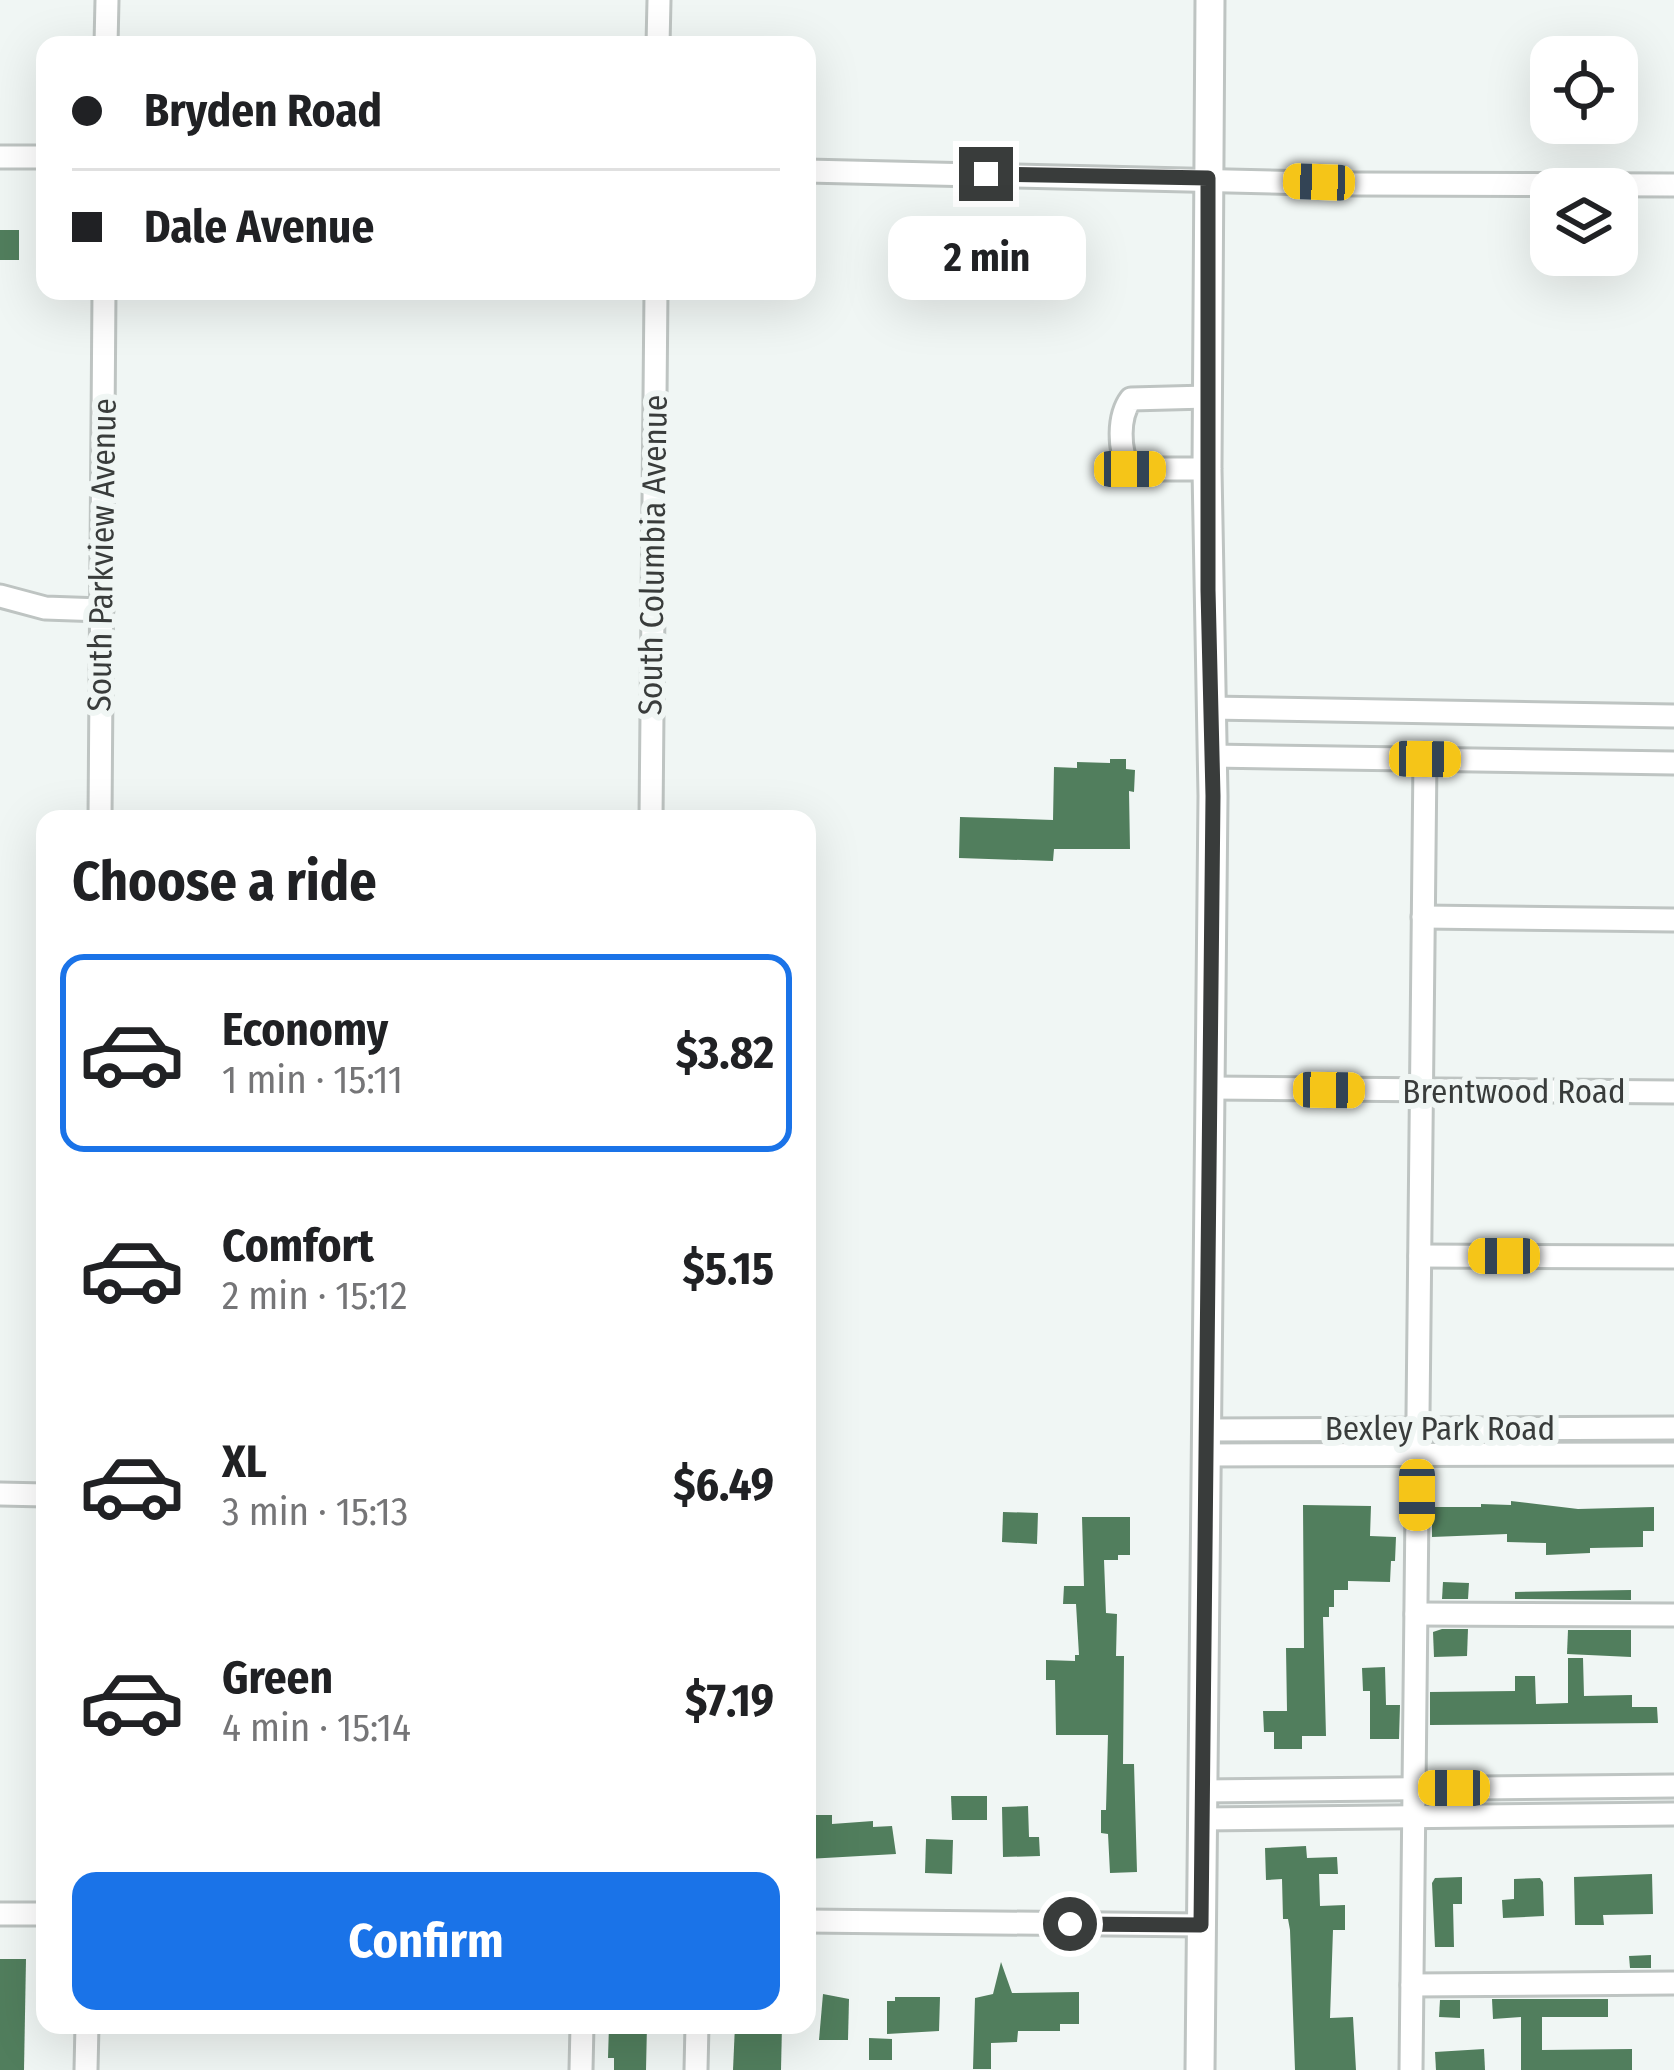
<!DOCTYPE html>
<meta charset="utf-8">
<style>
body{margin:0;font-family:"Fira Sans Condensed",sans-serif;background:#f6f6f6;color:#202124;height:100vh;display:flex;flex-direction:column;font-size:45px;white-space:nowrap}
*{box-sizing:border-box;margin:0}
p{font-size:39px;color:#757577}
.icon{flex:none;width:66px;height:66px;fill:none;stroke:currentColor;stroke-width:2;stroke-linecap:round;stroke-linejoin:round}
.map{position:relative;flex:1;overflow:hidden}
.side{position:absolute;left:36px;top:810px;width:780px;height:1224px;display:flex;flex-direction:column;background:#fff;border-radius:24px;box-shadow:0 12px 48px #0002}
.side>*{flex:none}
.guide{position:absolute;left:36px;top:36px;width:780px;height:264px;border-radius:24px;box-shadow:0 12px 48px #0002;display:grid;align-content:center;height:264px;padding:0 36px;background:#fff}
.tools{position:absolute;left:1530px;top:36px;display:grid;gap:24px}
.tools a{display:grid;place-items:center;width:108px;height:108px;border-radius:24px;background:#fff;box-shadow:0 12px 48px #0002;font-size:60px}
.end{position:absolute;width:54px;height:54px;margin:-27px;border:15px solid #393c3b;background:#fff;box-shadow:0 0 0 6px #fff}
.from{border-radius:50%}
.bubble{position:absolute;height:84px;border-radius:24px;background:#fff;box-shadow:0 12px 48px #0002;font-size:39px;font-weight:700;line-height:84px;text-align:center}
.car{position:absolute;width:36px;height:72px;margin:-36px -18px;border-radius:15px;box-shadow:0 0 9px 3px #0007;background:linear-gradient(#f5c518 24%,#345 0 40%,#f5c518 0 76%,#345 0 86%,#f5c518 0)}
.guide b{display:flex;align-items:center;gap:42px;height:114px;font-size:45px}
.guide b+b{border-top:3px solid #e0e0e0}
.guide i{width:30px;height:30px;background:#202124}
ul{padding:0;list-style:none}
li{display:flex;align-items:center;gap:36px;height:198px;margin:0 24px 18px;padding:0 12px;border:6px solid transparent;border-radius:24px}
li div{flex:1}
li b{display:block;font-size:45px}
li em{font-style:normal;font-weight:700}
li.selected{border-color:#1a73e8}
li>.icon{width:108px;height:108px;stroke-width:1.5}
h2{padding:0 36px;font-size:54px;line-height:144px}
.primary-button{display:flex;gap:24px;margin-top:auto;padding:24px 36px}
.primary-button a{flex:1;height:138px;border-radius:24px;background:#1a73e8;color:#fff;font-size:48px;font-weight:700;line-height:138px;text-align:center}
.map>svg:first-child{display:block}
.building{fill:#517e5d}
.lines{fill:none;stroke-linecap:round;stroke-linejoin:round}
.minor-casing{stroke:#bec4c2;stroke-width:27}
.major-casing{stroke:#bec4c2;stroke-width:33}
.minor{stroke:#fff;stroke-width:21}
.major{stroke:#fff;stroke-width:27}
.route{stroke:#393c3b;stroke-width:15}
.labels{text-anchor:middle;dominant-baseline:central;stroke-width:12;stroke-linejoin:round;paint-order:stroke}
.street-label{font-size:33px;fill:#393c3b;stroke:#f0f6f4}
</style>
<div class="map">
<svg width="1674" height="2070" viewBox="0 0 1674 2070">
<rect width="100%" height="100%" fill="#f0f6f4"/>
<g class="building">
<rect x="0" y="230" width="19" height="30"/>
<polygon points="1110,759 1126,759 1126,769 1135,770 1134,792 1129,791 1130,849 1054,849 1053,861 959,858 960,817 1053,820 1054,767 1077,768 1077,762 1110,763"/>
<polygon points="1511,1501 1578,1509 1654,1507 1654,1531 1643,1531 1643,1547 1590,1548 1590,1553 1546,1555 1546,1543 1507,1542 1507,1534 1432,1537 1432,1507 1481,1507 1481,1504 1511,1505"/>
<polygon points="1303,1505 1371,1506 1370,1536 1396,1537 1395,1561 1391,1561 1390,1582 1348,1581 1348,1590 1334,1590 1334,1607 1329,1607 1329,1617 1323,1617 1326,1736 1302,1736 1302,1749 1274,1749 1274,1732 1264,1732 1263,1711 1287,1711 1286,1648 1304,1648"/>
<polygon points="1003,1512 1038,1513 1037,1544 1002,1542"/>
<polygon points="1082,1517 1130,1517 1130,1555 1118,1555 1118,1560 1104,1560 1106,1613 1117,1614 1116,1656 1124,1656 1123,1764 1134,1764 1137,1872 1110,1873 1108,1834 1101,1833 1101,1810 1106,1810 1108,1735 1056,1735 1055,1680 1046,1680 1046,1660 1075,1661 1075,1655 1079,1655 1076,1604 1063,1604 1064,1586 1084,1586"/>
<polygon points="1443,1582 1469,1583 1468,1599 1442,1599"/>
<polygon points="1631,1590 1631,1600 1515,1599 1515,1592"/>
<polygon points="1442,1629 1468,1629 1467,1656 1434,1657 1433,1632"/>
<polygon points="1568,1630 1631,1630 1631,1657 1567,1654"/>
<polygon points="1568,1658 1583,1658 1584,1696 1632,1695 1632,1707 1657,1707 1658,1723 1430,1725 1430,1692 1515,1691 1515,1676 1535,1676 1536,1704 1568,1703"/>
<polygon points="1385,1667 1386,1705 1400,1705 1399,1739 1370,1739 1370,1691 1363,1691 1362,1668"/>
<polygon points="951,1796 987,1796 987,1820 952,1820"/>
<polygon points="1028,1806 1029,1837 1039,1837 1040,1856 1003,1857 1002,1807"/>
<polygon points="807,1815 832,1815 832,1824 873,1821 873,1827 892,1826 896,1854 807,1859"/>
<polygon points="926,1839 953,1840 952,1874 925,1873"/>
<polygon points="1306,1846 1307,1858 1337,1857 1338,1874 1319,1874 1320,1906 1345,1905 1345,1930 1333,1930 1330,2018 1353,2017 1356,2070 1295,2070 1290,1930 1288,1919 1283,1919 1282,1879 1266,1880 1265,1848"/>
<polygon points="1652,1874 1653,1914 1603,1915 1604,1925 1575,1925 1574,1877"/>
<polygon points="1462,1877 1462,1904 1453,1904 1454,1947 1435,1947 1432,1883 1435,1878"/>
<polygon points="1540,1878 1543,1882 1544,1916 1503,1918 1502,1900 1514,1899 1514,1879"/>
<polygon points="1651,1955 1651,1968 1630,1968 1629,1956"/>
<polygon points="0,1959 26,1959 24,2070 0,2070"/>
<polygon points="1001,1962 1012,1993 1079,1992 1079,2024 1060,2024 1060,2031 1018,2031 1017,2042 991,2043 991,2069 973,2069 975,1998 993,1994"/>
<polygon points="823,1994 849,1999 848,2040 819,2040"/>
<polygon points="895,1997 940,1997 939,2031 887,2034 887,2001 895,2001"/>
<polygon points="1492,1999 1608,1999 1608,2017 1542,2017 1542,2050 1632,2049 1632,2070 1521,2070 1521,2017 1493,2019"/>
<polygon points="1440,2000 1460,2000 1460,2018 1439,2017"/>
<polygon points="609,2025 647,2025 646,2070 614,2070 614,2058 608,2058"/>
<polygon points="735,2025 782,2025 781,2070 733,2070"/>
<polygon points="869,2038 892,2039 892,2060 869,2060"/>
<polygon points="1484,2049 1485,2070 1436,2070 1435,2052"/>
</g>
<g class="lines">
<g class="minor-casing">
<g id="minor">
<polyline points="106,45 107,0"/>
<polyline points="658,45 659,0"/>
<polyline points="0,157 45,157"/>
<polyline points="807,171 1356,184 1674,185"/>
<path d="M 1207,469 L 1130,469 C 1118,451 1118,416 1131,399 L 1207,397"/>
<polyline points="0,596 45,608 102,610"/>
<polyline points="1209,708 1674,716"/>
<polyline points="1212,756 1674,763"/>
<polyline points="100,819 104,291"/>
<polyline points="651,819 656,291"/>
<polyline points="1423,917 1674,920"/>
<polyline points="1210,1088 1674,1092"/>
<polyline points="1420,1256 1674,1257"/>
<polyline points="1207,1430 1674,1428"/>
<polyline points="1207,1455 1674,1454"/>
<polyline points="0,1494 45,1495"/>
<polyline points="1416,1614 1674,1615"/>
<polyline points="1202,1791 1674,1786"/>
<polyline points="1202,1819 1674,1814"/>
<polyline points="0,1914 45,1914"/>
<polyline points="807,1921 1201,1925"/>
<polyline points="1412,1985 1674,1983"/>
<polyline points="86,2070 87,2025"/>
<polyline points="581,2070 582,2025"/>
<polyline points="696,2070 697,2025"/>
<polyline points="1411,2070 1425,759"/>
</g>
</g>
<g class="major-casing">
<polyline id="major" points="1200,2070 1213,796 1207,469 1210,0"/>
</g>
<use href="#minor" class="minor"/>
<use href="#major" class="major"/>
</g>
<g class="lines">
<polyline class="route" points="986,174 1208,178 1208,590 1213,796 1201,1925 1070,1924"/>
</g>
<g class="labels">
<g class="street-label">
<text transform="translate(102 555) rotate(-89)">South Parkview Avenue</text>
<text transform="translate(653 555) rotate(-89)">South Columbia Avenue</text>
<text x="1514" y="1092">Brentwood Road</text>
<text x="1440" y="1429">Bexley Park Road</text>
</g>
</g>
</svg>
<div class="tools">
<a><svg class="icon" aria-label="locate" viewBox="0 0 24 24"><circle cx="12" cy="12" r="6"/><path d="M12 2v4M12 18v4M2 12h4M18 12h4"/></svg></a>
<a><svg class="icon" aria-label="layers" viewBox="0 0 24 24"><path d="M12 4l9 5-9 5-9-5zM3 14l9 5 9-5"/></svg></a>
</div>
<i class="end from" style="left:1070px;top:1924px"></i>
<i class="end" style="left:986px;top:174px"></i>
<div class="bubble" style="left:888px;top:216px;width:198px">2 min</div>
<i class="car" style="left:1319px;top:182px;rotate:272deg"></i>
<i class="car" style="left:1130px;top:469px;rotate:90deg"></i>
<i class="car" style="left:1425px;top:759px;rotate:91deg"></i>
<i class="car" style="left:1329px;top:1090px;rotate:91deg"></i>
<i class="car" style="left:1504px;top:1256px;rotate:270deg"></i>
<i class="car" style="left:1417px;top:1495px;rotate:180deg"></i>
<i class="car" style="left:1454px;top:1788px;rotate:270deg"></i>
<div class="guide">
<b><i class="from"></i>Bryden Road</b>
<b><i></i>Dale Avenue</b>
</div>
<section class="side">
<h2>Choose a ride</h2>
<ul>
<li class="selected"><svg class="icon" aria-label="car" viewBox="0 0 24 24"><path d="M5 17H2v-5l4-1 3-4h7l3 4 3 1v5h-3M9 17h6M6 11h13"/><circle cx="7" cy="17" r="2"/><circle cx="17" cy="17" r="2"/></svg><div><b>Economy</b><p>1 min · 15:11</p></div><em>$3.82</em></li>
<li><svg class="icon" aria-label="car" viewBox="0 0 24 24"><path d="M5 17H2v-5l4-1 3-4h7l3 4 3 1v5h-3M9 17h6M6 11h13"/><circle cx="7" cy="17" r="2"/><circle cx="17" cy="17" r="2"/></svg><div><b>Comfort</b><p>2 min · 15:12</p></div><em>$5.15</em></li>
<li><svg class="icon" aria-label="car" viewBox="0 0 24 24"><path d="M5 17H2v-5l4-1 3-4h7l3 4 3 1v5h-3M9 17h6M6 11h13"/><circle cx="7" cy="17" r="2"/><circle cx="17" cy="17" r="2"/></svg><div><b>XL</b><p>3 min · 15:13</p></div><em>$6.49</em></li>
<li><svg class="icon" aria-label="car" viewBox="0 0 24 24"><path d="M5 17H2v-5l4-1 3-4h7l3 4 3 1v5h-3M9 17h6M6 11h13"/><circle cx="7" cy="17" r="2"/><circle cx="17" cy="17" r="2"/></svg><div><b>Green</b><p>4 min · 15:14</p></div><em>$7.19</em></li>
</ul>
<div class="primary-button"><a>Confirm</a></div>
</section>
</div>
